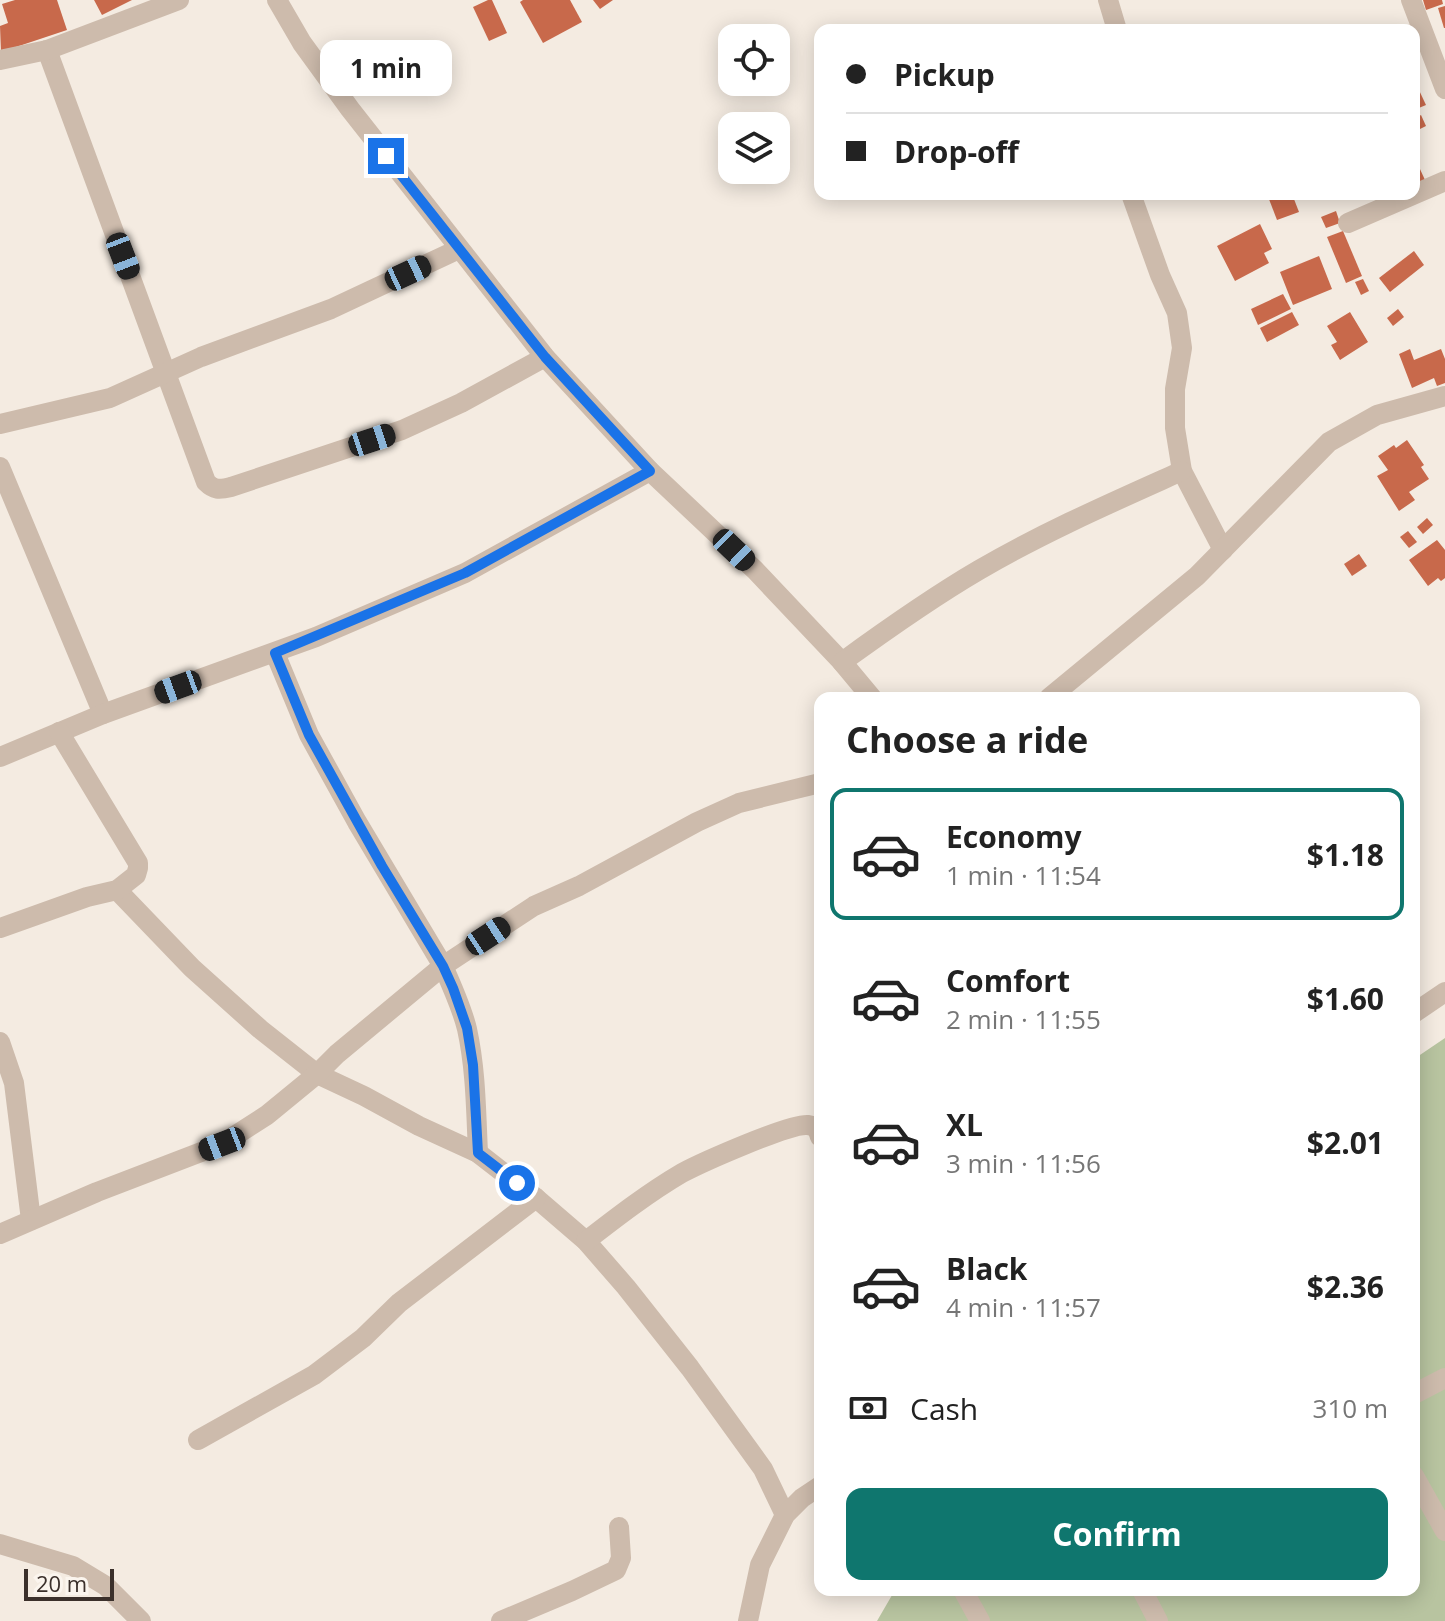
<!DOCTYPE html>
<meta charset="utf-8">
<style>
body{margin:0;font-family:"Open Sans",sans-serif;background:#f6f6f6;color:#222;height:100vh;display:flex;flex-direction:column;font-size:30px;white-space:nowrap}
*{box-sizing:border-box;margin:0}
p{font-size:26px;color:#767676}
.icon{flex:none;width:44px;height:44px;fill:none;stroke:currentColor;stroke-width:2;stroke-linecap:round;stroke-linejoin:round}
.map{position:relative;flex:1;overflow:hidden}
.drawer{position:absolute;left:814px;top:692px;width:606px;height:904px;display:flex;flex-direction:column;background:#fff;border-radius:16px;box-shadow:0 4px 20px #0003}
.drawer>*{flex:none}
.hud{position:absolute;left:814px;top:24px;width:606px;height:176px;border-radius:16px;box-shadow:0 4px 20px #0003;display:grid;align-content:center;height:176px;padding:0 32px;background:#fff}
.controls{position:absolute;left:718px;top:24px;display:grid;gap:16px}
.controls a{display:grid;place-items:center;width:72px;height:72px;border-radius:16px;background:#fff;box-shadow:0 4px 20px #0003;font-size:40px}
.scale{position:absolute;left:24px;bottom:20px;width:90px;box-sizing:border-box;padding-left:8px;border:4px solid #3b302b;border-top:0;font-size:22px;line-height:28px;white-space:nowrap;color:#3b302b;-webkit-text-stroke:6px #fbf5ee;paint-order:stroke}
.end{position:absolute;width:36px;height:36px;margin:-18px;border:10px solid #1a73e8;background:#fff;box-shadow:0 0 0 4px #fff}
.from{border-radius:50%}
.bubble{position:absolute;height:56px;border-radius:16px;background:#fff;box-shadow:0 4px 20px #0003;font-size:26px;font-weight:700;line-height:56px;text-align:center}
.car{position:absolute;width:24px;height:48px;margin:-24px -12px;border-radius:10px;box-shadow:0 0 6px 2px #0007;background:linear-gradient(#222 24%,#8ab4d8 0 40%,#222 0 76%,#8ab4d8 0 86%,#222 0)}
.hud b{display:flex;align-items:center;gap:28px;height:76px;font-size:30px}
.hud b+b{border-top:2px solid #e0e0e0}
.hud i{width:20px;height:20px;background:#222}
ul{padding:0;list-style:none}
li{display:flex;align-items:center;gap:24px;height:132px;margin:0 16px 12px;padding:0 16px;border:4px solid transparent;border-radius:16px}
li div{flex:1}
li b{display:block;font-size:30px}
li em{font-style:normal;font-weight:700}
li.on{border-color:#0f766e}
li>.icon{width:72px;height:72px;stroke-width:1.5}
h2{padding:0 32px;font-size:36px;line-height:96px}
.pay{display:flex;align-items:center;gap:20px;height:88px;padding:0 32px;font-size:30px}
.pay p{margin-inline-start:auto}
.primary-button{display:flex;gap:16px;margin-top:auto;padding:16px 32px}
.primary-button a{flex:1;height:92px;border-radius:16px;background:#0f766e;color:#fff;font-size:32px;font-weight:700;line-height:92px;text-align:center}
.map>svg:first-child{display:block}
.green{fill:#b8c4a0}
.building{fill:#c8694b}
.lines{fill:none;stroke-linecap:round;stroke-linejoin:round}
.minor{stroke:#cdbbac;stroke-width:20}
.route{stroke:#1a73e8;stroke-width:10}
</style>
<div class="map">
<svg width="1445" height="1621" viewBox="0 0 1445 1621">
<rect width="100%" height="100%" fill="#f4ebe1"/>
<polygon class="green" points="1445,1038 1445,1621 877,1621 895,1590 1414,1590 1414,1059"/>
<g class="building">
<polygon points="15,0 57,0 67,30 1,52 0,26 8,23 2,4"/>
<polygon points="94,0 132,0 102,15"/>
<polygon points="488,0 492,0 507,33 489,41 473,7"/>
<polygon points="523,0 570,0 582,22 543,43 520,2"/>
<polygon points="593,0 613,0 600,9"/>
<polygon points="1423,0 1442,0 1443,4 1426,10"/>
<polygon points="1445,6 1445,28 1444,28 1438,8"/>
<polygon points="1418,88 1426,105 1414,110 1414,89"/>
<polygon points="1421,115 1426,126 1414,132 1414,119"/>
<polygon points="1414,156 1425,180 1414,185"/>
<polygon points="1267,194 1292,194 1299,212 1277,220"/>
<polygon points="1336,211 1340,223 1326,228 1321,217"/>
<polygon points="1260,224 1272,249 1264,253 1269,263 1235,281 1217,246"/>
<polygon points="1343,231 1362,276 1346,283 1327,237"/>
<polygon points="1414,251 1424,265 1390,292 1379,278"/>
<polygon points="1319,256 1332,289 1293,305 1280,272"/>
<polygon points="1363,279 1369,291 1361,295 1355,282"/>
<polygon points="1283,294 1291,309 1258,325 1251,309"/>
<polygon points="1398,309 1404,317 1393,326 1387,318"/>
<polygon points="1292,312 1299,325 1267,342 1260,328"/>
<polygon points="1350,312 1368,342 1340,360 1331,345 1337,342 1327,326"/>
<polygon points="1410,349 1414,360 1441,349 1445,359 1445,383 1437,386 1434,378 1412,388 1399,354"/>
<polygon points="1407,440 1424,465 1421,467 1429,479 1409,492 1415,500 1399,511 1377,476 1388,470 1378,456 1394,445 1396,448"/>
<polygon points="1427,518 1433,525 1423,534 1417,527"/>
<polygon points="1408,531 1417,542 1409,548 1400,537"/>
<polygon points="1437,540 1445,550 1445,578 1441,581 1438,578 1428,586 1409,560"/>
<polygon points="1359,554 1367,566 1352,576 1344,564"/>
</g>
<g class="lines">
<g class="minor">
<polyline points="277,0 302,43 350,109 545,357 650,471 755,570 842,662 872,698"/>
<polyline points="1108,0 1117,30"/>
<polyline points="1411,0 1445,89"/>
<path d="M 47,50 L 206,482 C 214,490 219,490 231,487 L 402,430 L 461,403 L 545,357"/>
<polyline points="0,60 47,50 179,0"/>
<polyline points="1131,194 1160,275 1177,313 1182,348 1175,389 1175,428 1182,471 1223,550"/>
<polyline points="1348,223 1445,181"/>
<polyline points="0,424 110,398 201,357 331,309 459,249"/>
<polyline points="0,467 103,714"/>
<path d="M 275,653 L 309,735 L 357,822 L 443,966 C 452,986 462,1008 467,1029 C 476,1070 476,1112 478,1153"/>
<path d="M 842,662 C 886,630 931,598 979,570 C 1044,532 1113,502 1182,471"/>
<polyline points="1049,698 1197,576 1329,442 1377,415 1445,396"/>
<polyline points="0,757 103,714 316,637 465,573 650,471"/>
<polyline points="117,890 192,968 260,1029 317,1074 364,1096 419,1126 478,1153 536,1198 586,1241 626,1287 690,1368 763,1469 785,1515"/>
<polyline points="0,928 87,897 117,890 136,875 138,868 138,863 59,732"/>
<polyline points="1414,1013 1445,992"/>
<polyline points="0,1042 14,1083 31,1220"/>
<polyline points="0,1234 97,1192 222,1144 267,1115 317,1074 337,1054 443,966 534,906 579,886 697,822 739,803 820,783"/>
<path d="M 586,1241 C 617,1217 648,1193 682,1173 C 701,1163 790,1123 808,1125 C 816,1126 818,1130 820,1137"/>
<polyline points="1414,1394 1445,1378"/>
<polyline points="198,1440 314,1375 363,1338 399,1303 536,1198"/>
<polyline points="1414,1476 1445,1531"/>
<polyline points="0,1544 73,1566 106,1586 141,1621"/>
<polyline points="963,1590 980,1621"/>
<polyline points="1142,1590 1158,1621"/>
<polyline points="501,1621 572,1591 616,1570 621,1558 619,1527"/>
<polyline points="748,1621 760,1565 785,1515 802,1498 820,1486"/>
</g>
</g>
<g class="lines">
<polyline class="route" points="386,156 545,357 650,471 465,573 275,653 309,735 382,866 443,966 453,988 467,1028 473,1065 478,1153 517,1183"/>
</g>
</svg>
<div class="controls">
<a><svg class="icon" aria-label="locate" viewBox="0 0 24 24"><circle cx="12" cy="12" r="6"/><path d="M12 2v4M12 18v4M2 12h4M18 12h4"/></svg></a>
<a><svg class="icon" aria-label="layers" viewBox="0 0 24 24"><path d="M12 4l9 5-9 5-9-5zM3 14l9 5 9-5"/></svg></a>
</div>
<div class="scale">20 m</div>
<i class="end from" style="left:517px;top:1183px"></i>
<i class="end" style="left:386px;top:156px"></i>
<div class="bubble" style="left:320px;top:40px;width:132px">1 min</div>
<i class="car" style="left:123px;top:256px;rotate:159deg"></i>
<i class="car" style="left:408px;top:273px;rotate:65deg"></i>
<i class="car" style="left:372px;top:440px;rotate:72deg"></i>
<i class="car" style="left:734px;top:550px;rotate:134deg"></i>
<i class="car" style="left:178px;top:687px;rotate:250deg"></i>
<i class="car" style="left:488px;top:936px;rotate:57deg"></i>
<i class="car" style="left:222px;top:1144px;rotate:249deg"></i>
<div class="hud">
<b><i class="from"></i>Pickup</b>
<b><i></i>Drop-off</b>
</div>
<section class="drawer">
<h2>Choose a ride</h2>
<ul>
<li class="on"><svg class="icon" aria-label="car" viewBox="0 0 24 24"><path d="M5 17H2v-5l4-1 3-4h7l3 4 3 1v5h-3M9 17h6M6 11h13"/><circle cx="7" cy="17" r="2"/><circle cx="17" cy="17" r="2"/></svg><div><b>Economy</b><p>1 min · 11:54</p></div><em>$1.18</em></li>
<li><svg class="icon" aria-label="car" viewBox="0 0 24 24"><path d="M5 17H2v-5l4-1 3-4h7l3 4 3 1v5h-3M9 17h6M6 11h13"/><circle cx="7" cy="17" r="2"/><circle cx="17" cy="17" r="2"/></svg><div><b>Comfort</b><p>2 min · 11:55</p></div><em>$1.60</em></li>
<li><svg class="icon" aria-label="car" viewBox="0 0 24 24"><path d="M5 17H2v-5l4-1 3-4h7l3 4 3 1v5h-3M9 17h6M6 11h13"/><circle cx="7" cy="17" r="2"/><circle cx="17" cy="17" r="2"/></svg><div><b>XL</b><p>3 min · 11:56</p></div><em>$2.01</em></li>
<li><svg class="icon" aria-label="car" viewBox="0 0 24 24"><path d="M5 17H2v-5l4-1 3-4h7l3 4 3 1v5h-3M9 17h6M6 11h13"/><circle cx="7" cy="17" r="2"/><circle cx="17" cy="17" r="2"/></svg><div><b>Black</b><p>4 min · 11:57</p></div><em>$2.36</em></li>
</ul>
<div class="pay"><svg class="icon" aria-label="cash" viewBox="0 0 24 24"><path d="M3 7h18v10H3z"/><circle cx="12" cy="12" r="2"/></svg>Cash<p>310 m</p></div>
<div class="primary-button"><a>Confirm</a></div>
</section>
</div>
